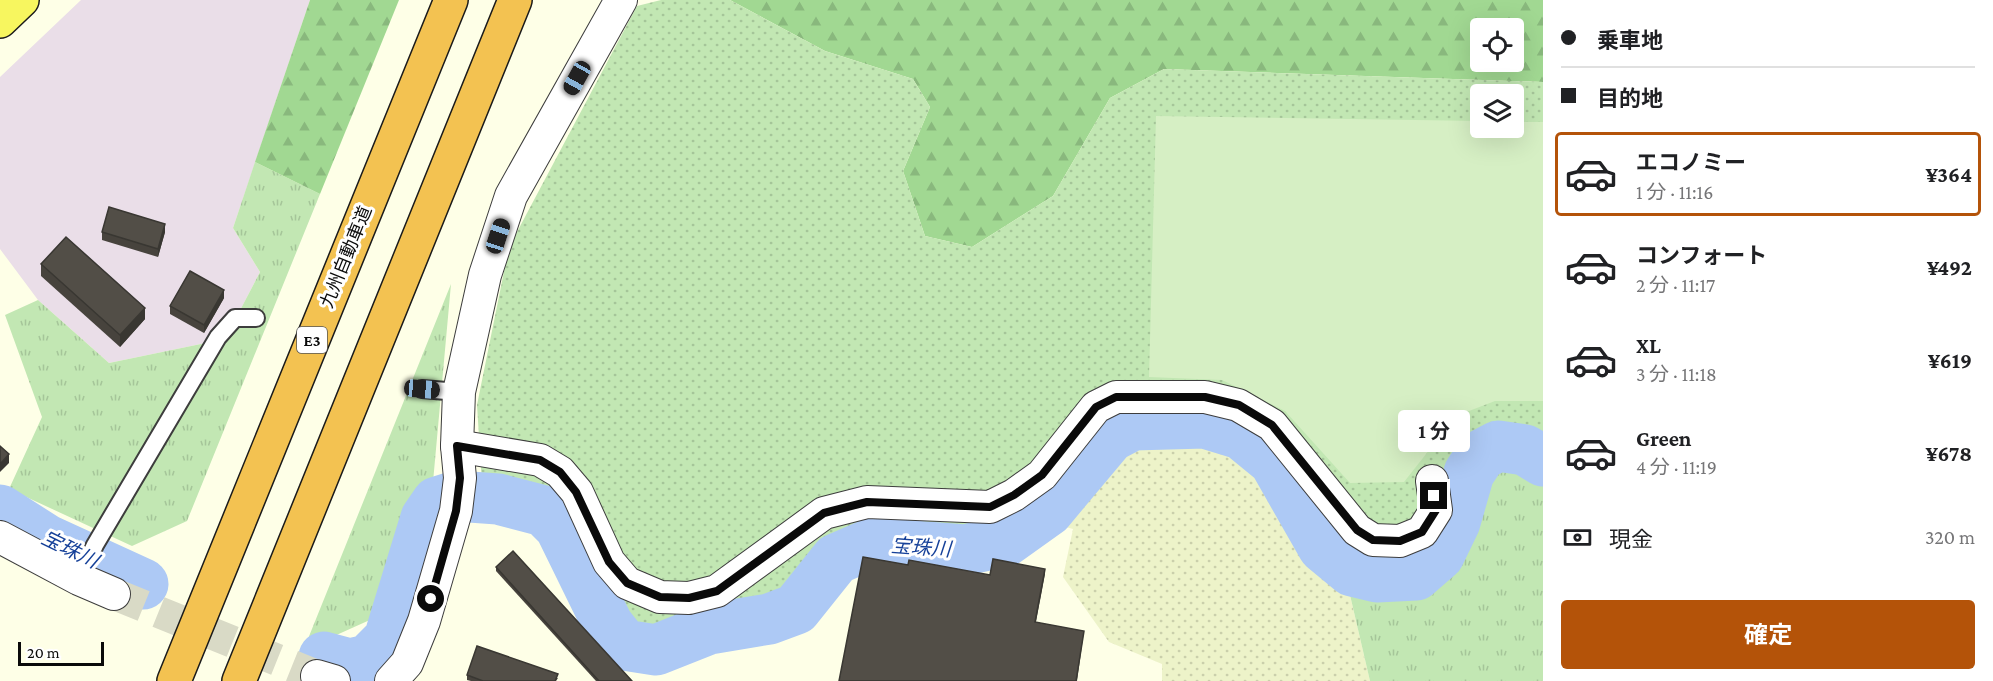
<!DOCTYPE html>
<html lang="ja">
<meta charset="utf-8">
<style>
body{margin:0;font-family:"Crimson Pro","Noto Sans JP",serif;background:#f2f2f2;color:#202124;height:100vh;display:flex;flex-direction:column;font-size:22px;white-space:nowrap}
*{box-sizing:border-box;margin:0}
p{font-size:20px;color:#757577}
.icon{flex:none;width:33px;height:33px;fill:none;stroke:currentColor;stroke-width:2;stroke-linecap:round;stroke-linejoin:round}
.map{position:relative;flex:1;overflow:hidden}
.drawer{display:flex;flex-direction:column;background:#fff;width:450px}
.drawer>*{flex:none}
.guide{display:grid;align-content:center;height:132px;padding:0 18px;background:#fff}
.tools{position:absolute;left:1470px;top:18px;display:grid;gap:12px}
.tools a{display:grid;place-items:center;width:54px;height:54px;border-radius:6px;background:#fff;box-shadow:0 6px 24px #0002;font-size:30px}
.scale{position:absolute;left:18px;bottom:15px;width:86px;box-sizing:border-box;padding-left:6px;border:3px solid #0a0a0a;border-top:0;font-size:16px;line-height:21px;white-space:nowrap;color:#0a0a0a;-webkit-text-stroke:4px #fff;paint-order:stroke}
.end{position:absolute;width:27px;height:27px;margin:-14px;border:8px solid #0a0a0a;background:#fff;box-shadow:0 0 0 3px #fff}
.from{border-radius:50%}
.bubble{position:absolute;height:42px;border-radius:6px;background:#fff;box-shadow:0 6px 24px #0002;font-size:20px;font-weight:700;line-height:42px;text-align:center}
.car{position:absolute;width:18px;height:36px;margin:-18px -9px;border-radius:8px;box-shadow:0 0 4px 2px #0007;background:linear-gradient(#222 24%,#8ab4d8 0 40%,#222 0 76%,#8ab4d8 0 86%,#222 0)}
.guide b{display:flex;align-items:center;gap:21px;height:57px;font-size:22px}
.guide b+b{border-top:2px solid #e0e0e0}
.guide i{width:15px;height:15px;background:#202124}
ul{padding:0;list-style:none}
li{display:flex;align-items:center;gap:18px;height:84px;margin:0 12px 9px;padding:0 6px;border:3px solid transparent;border-radius:6px}
li div{flex:1}
li b{display:block;font-size:22px}
li em{font-style:normal;font-weight:700}
li.active{border-color:#b45309}
li>.icon{width:54px;height:54px;stroke-width:1.5}
.pay{display:flex;align-items:center;gap:15px;height:66px;padding:0 18px;font-size:22px}
.pay p{margin-inline-start:auto}
.primary-button{display:flex;gap:12px;margin-top:auto;padding:12px 18px}
.primary-button a{flex:1;height:69px;border-radius:6px;background:#b45309;color:#fff;font-size:24px;font-weight:700;line-height:69px;text-align:center}
main{display:flex;flex:1;min-height:0}
.map>svg:first-child{display:block}
.industrial{fill:#eadee8}
.farmland{fill:url(#farmland-dots)}
.grass{fill:url(#grass-tufts)}
.forest{fill:url(#forest-firs);fill-rule:evenodd}
.park{fill:url(#park-dots);fill-rule:evenodd}
.pitch{fill:#d6efc4}
.lines{fill:none;stroke-linecap:round;stroke-linejoin:round}
.river{stroke:#adc9f5;stroke-width:51}
.street-tunnel{stroke:#d9dac6;stroke-width:32;stroke-dasharray:32 16;stroke-linecap:butt}
.lane-casing{stroke:#3d3d3d;stroke-width:20}
.street-casing{stroke:#3d3d3d;stroke-width:34}
.primary-casing{stroke:#1b1b1b;stroke-width:36}
.highway-casing{stroke:#1b1b1b;stroke-width:36}
.lane{stroke:#fff;stroke-width:16}
.street{stroke:#fff;stroke-width:32}
.primary{stroke:#f7f65f;stroke-width:33}
.highway{stroke:#f3c251;stroke-width:33}
.wall{fill:#47433d}
.shaded-wall{fill:#393732}
.building{fill:#524e47;stroke:#393732;stroke-width:1.5}
.route{stroke:#0a0a0a;stroke-width:8}
.labels{text-anchor:middle;dominant-baseline:central;stroke-width:6;stroke-linejoin:round;paint-order:stroke}
.shield{fill:#fff;stroke:#545454;stroke-width:1.5}
.shield-label{font-size:16px;font-weight:bold;fill:#0a0a0a}
.street-label{font-size:18px;fill:#0a0a0a;stroke:#fff}
.water-label{font-size:20px;font-style:italic;fill:#164199;stroke:#fff}
</style>
<main>
<div class="map">
<svg width="1543" height="681" viewBox="0 0 1543 681">
<defs>
<pattern id="farmland-dots" width="8" height="8" patternUnits="userSpaceOnUse" patternTransform="scale(1.5)"><rect width="8" height="8" fill="#edf3c9"/><path d="M2 2h.1M6 6h.1" fill="none" stroke="#cacfab" stroke-width="1.8" stroke-linecap="round"/></pattern>
<pattern id="grass-tufts" width="24" height="20" patternUnits="userSpaceOnUse" patternTransform="scale(1.5)"><rect width="24" height="20" fill="#c2e7b3"/><path d="M3 7l-1-3M5 7V3M7 7l1-3M15 17l-1-3M17 17v-4M19 17l1-3" fill="none" stroke="#a5c599"/></pattern>
<pattern id="forest-firs" width="22" height="20" patternUnits="userSpaceOnUse" patternTransform="scale(1.5)"><rect width="22" height="20" fill="#a1d892"/><path d="M5 1l3.5 6h-7zM16 11l3.5 6h-7z" fill="#89b87d"/></pattern>
<pattern id="park-dots" width="8" height="8" patternUnits="userSpaceOnUse" patternTransform="scale(1.5)"><rect width="8" height="8" fill="#c2e7b3"/><path d="M2 2h.1M6 6h.1" fill="none" stroke="#a5c599" stroke-width="1.8" stroke-linecap="round"/></pattern>
</defs>
<rect width="100%" height="100%" fill="#feffe7"/>
<polygon class="industrial" points="81,0 310,0 233,228 260,272 225,339 109,363 38,300 0,249 0,77"/>
<polygon class="farmland" points="1211,435 1255,459 1307,559 1350,595 1370,681 1162,681 1162,664 1109,642 1063,577 1073,529 1055,524 1127,436"/>
<g class="grass">
<polygon points="255,162 320,194 187,521 132,546 9,489 42,417 5,315 38,300 109,363 225,339 260,272 233,228"/>
<polygon points="451,284 433,482 372,619 332,637 314,681 291,681"/>
<polygon points="1522,464 1543,475 1543,681 1370,681 1350,595 1432,595 1473,533 1487,478"/>
</g>
<g class="forest">
<polygon points="310,0 399,0 320,194 255,162"/>
<path d="M 730,0 L 1543,0 L 1543,82 L 1164,69 L 1110,98 L 1053,196 L 972,247 L 925,236 L 903,171 L 930,107 L 913,79 L 825,51 ZM 1480,28 L 1514,28 L 1514,62 L 1480,62 Z"/>
</g>
<path class="park" d="M 661,0 L 730,0 L 825,51 L 913,79 L 930,107 L 903,171 L 925,236 L 972,247 L 1053,196 L 1110,98 L 1164,69 L 1543,82 L 1543,446 L 1524,433 L 1493,434 L 1460,461 L 1442,524 L 1426,548 L 1398,561 L 1358,558 L 1329,540 L 1277,449 L 1234,419 L 1132,417 L 1103,431 L 1021,519 L 969,534 L 869,529 L 831,551 L 779,601 L 702,611 L 662,630 L 620,619 L 558,506 L 482,484 L 477,405 L 509,247 L 637,6 ZM 1480,94 L 1514,94 L 1514,128 L 1480,128 Z"/>
<polygon class="pitch" points="1156,116 1480,121 1480,128 1514,128 1514,122 1543,122 1543,401 1495,401 1456,416 1404,482 1350,483 1285,411 1222,380 1149,377"/>
<g class="lines">
<g class="river">
<polyline points="0,510 47,540 143,584"/>
<polyline points="324,657 350,664 368,660 389,639 426,518 437,502 456,496 498,499 544,511 560,527 608,625 624,645 656,650 709,629 769,619 796,609 836,559 873,543 965,550 1006,541 1048,511 1110,437 1133,425 1205,423 1241,434 1274,461 1323,547 1352,571 1377,577 1416,575 1439,555 1455,522 1469,473 1481,455 1498,446 1525,450 1543,461"/>
</g>
<polyline class="street-tunnel" points="114,594 317,676"/>
<g class="lane-casing">
<g id="lane">
<polyline points="422,389 459,392"/>
<polyline points="79,579 95,545 218,337 235,318 256,318"/>
</g>
</g>
<g class="street-casing">
<g id="street">
<polyline points="457,446 540,460 560,472 577,492 609,562 627,583 660,597 689,598 717,591 824,513 867,502 990,507 1014,495 1042,475 1096,407 1116,397 1205,397 1238,405 1272,425 1357,530 1373,540 1400,541 1422,532 1436,510 1432,481"/>
<polyline points="0,537 79,579 114,594"/>
<polyline points="317,676 334,681"/>
<polyline points="391,681 407,663 424,621 456,511 460,478 457,446 459,392 485,275 511,196 621,0"/>
</g>
</g>
<g class="primary-casing">
<polyline id="primary" points="0,21 22,0"/>
</g>
<g class="highway-casing">
<g id="highway">
<polyline points="174,681 451,0"/>
<polyline points="239,681 515,0"/>
</g>
</g>
<use href="#lane" class="lane"/>
<use href="#street" class="street"/>
<use href="#primary" class="primary"/>
<use href="#highway" class="highway"/>
</g>
<g class="wall">
<polygon points="102,232 165,232 158,257 102,240"/>
<polygon points="41,264 145,319 120,347 41,276"/>
<polygon points="224,298 204,333 170,314 170,306"/>
<polygon points="496,567 632,681 596,681 496,571"/>
<polygon points="467,675 558,678 556,681 471,681 467,680"/>
</g>
<g class="shaded-wall">
<polygon points="165,224 165,232 158,257 158,249"/>
<polygon points="224,290 224,298 204,333 204,325"/>
<polygon points="145,308 145,319 120,347 120,335"/>
<polygon points="9,454 9,463 0,472 0,464"/>
<polygon points="1045,569 1045,574 1035,627 1035,622"/>
<polygon points="1084,631 1077,681 1076,681"/>
</g>
<g class="building">
<polygon points="109,207 165,224 158,249 102,232"/>
<polygon points="66,237 145,308 120,335 41,264"/>
<polygon points="190,271 224,290 204,325 170,306"/>
<polygon points="0,446 9,454 0,464"/>
<polygon points="513,551 632,681 599,681 496,567"/>
<polygon points="863,557 908,565 909,560 990,575 993,559 1045,569 1035,622 1084,631 1076,681 839,681"/>
<polygon points="477,646 558,674 555,681 483,681 467,675"/>
</g>
<g class="lines">
<polyline class="route" points="431,599 456,511 460,478 457,446 540,460 560,472 576,492 609,562 627,583 660,597 689,598 717,591 824,513 867,502 990,507 1014,495 1042,475 1096,407 1116,397 1205,397 1239,405 1272,425 1357,530 1373,540 1400,541 1422,532 1436,510 1434,496"/>
</g>
<g class="labels">
<rect class="shield" x="297" y="327" width="30" height="26" rx="4.5"/>
<g class="shield-label">
<text x="312" y="340">E3</text>
</g>
<g class="street-label">
<text transform="translate(346 257) rotate(-68)">九州自動車道</text>
</g>
<g class="water-label">
<text transform="translate(921 547) rotate(4)">宝珠川</text>
<text transform="translate(70 549) rotate(26)">宝珠川</text>
</g>
</g>
</svg>
<div class="tools">
<a><svg class="icon" aria-label="locate" viewBox="0 0 24 24"><circle cx="12" cy="12" r="6"/><path d="M12 2v4M12 18v4M2 12h4M18 12h4"/></svg></a>
<a><svg class="icon" aria-label="layers" viewBox="0 0 24 24"><path d="M12 4l9 5-9 5-9-5zM3 14l9 5 9-5"/></svg></a>
</div>
<div class="scale">20 m</div>
<i class="end from" style="left:431px;top:599px"></i>
<i class="end" style="left:1434px;top:496px"></i>
<div class="bubble" style="left:1398px;top:410px;width:72px">1 分</div>
<i class="car" style="left:577px;top:78px;rotate:209deg"></i>
<i class="car" style="left:498px;top:236px;rotate:18deg"></i>
<i class="car" style="left:422px;top:389px;rotate:95deg"></i>
</div>
<section class="drawer">
<div class="guide">
<b><i class="from"></i>乗車地</b>
<b><i></i>目的地</b>
</div>
<ul>
<li class="active"><svg class="icon" aria-label="car" viewBox="0 0 24 24"><path d="M5 17H2v-5l4-1 3-4h7l3 4 3 1v5h-3M9 17h6M6 11h13"/><circle cx="7" cy="17" r="2"/><circle cx="17" cy="17" r="2"/></svg><div><b>エコノミー</b><p>1 分 · 11:16</p></div><em>¥364</em></li>
<li><svg class="icon" aria-label="car" viewBox="0 0 24 24"><path d="M5 17H2v-5l4-1 3-4h7l3 4 3 1v5h-3M9 17h6M6 11h13"/><circle cx="7" cy="17" r="2"/><circle cx="17" cy="17" r="2"/></svg><div><b>コンフォート</b><p>2 分 · 11:17</p></div><em>¥492</em></li>
<li><svg class="icon" aria-label="car" viewBox="0 0 24 24"><path d="M5 17H2v-5l4-1 3-4h7l3 4 3 1v5h-3M9 17h6M6 11h13"/><circle cx="7" cy="17" r="2"/><circle cx="17" cy="17" r="2"/></svg><div><b>XL</b><p>3 分 · 11:18</p></div><em>¥619</em></li>
<li><svg class="icon" aria-label="car" viewBox="0 0 24 24"><path d="M5 17H2v-5l4-1 3-4h7l3 4 3 1v5h-3M9 17h6M6 11h13"/><circle cx="7" cy="17" r="2"/><circle cx="17" cy="17" r="2"/></svg><div><b>Green</b><p>4 分 · 11:19</p></div><em>¥678</em></li>
</ul>
<div class="pay"><svg class="icon" aria-label="cash" viewBox="0 0 24 24"><path d="M3 7h18v10H3z"/><circle cx="12" cy="12" r="2"/></svg>現金<p>320 m</p></div>
<div class="primary-button"><a>確定</a></div>
</section>
</main>
